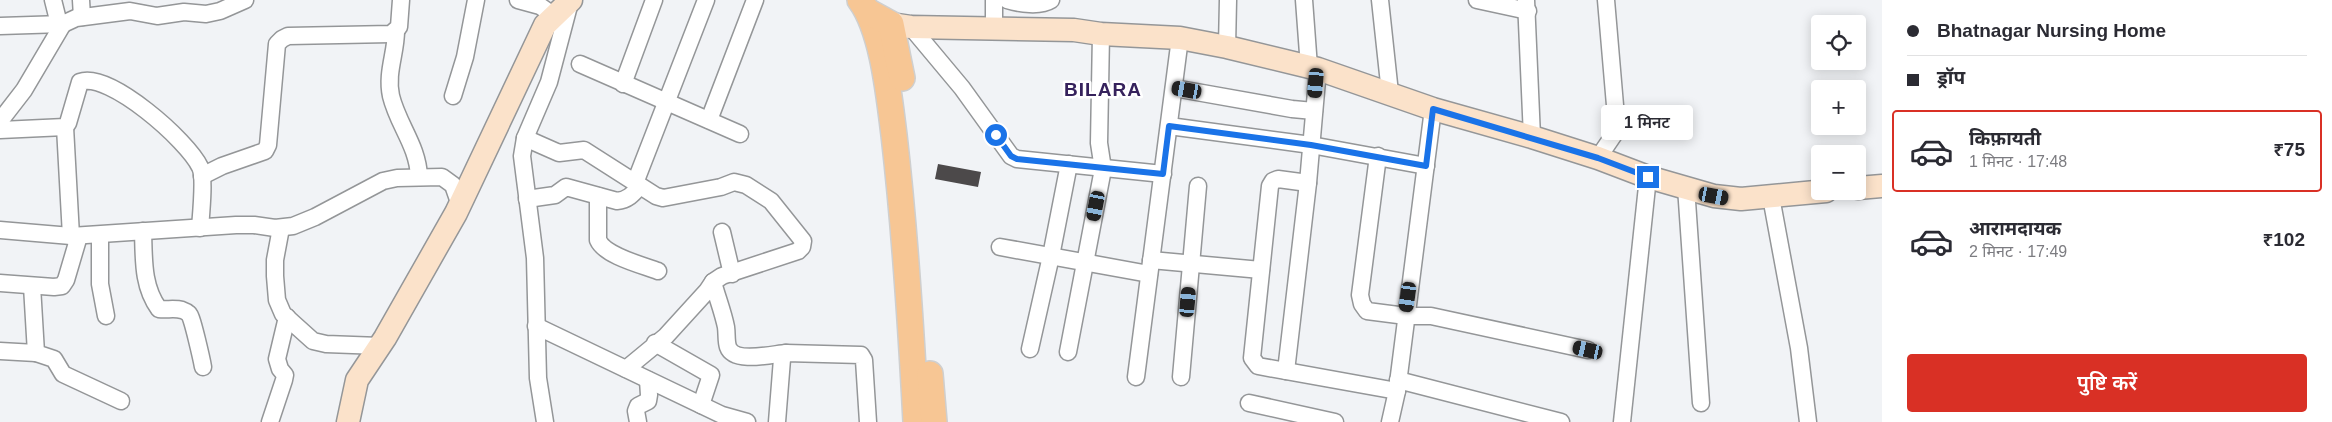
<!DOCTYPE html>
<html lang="hi">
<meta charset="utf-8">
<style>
body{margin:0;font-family:Helvetica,"Noto Sans Devanagari",sans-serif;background:#f2f2f3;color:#2b2b33;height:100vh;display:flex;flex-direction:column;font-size:19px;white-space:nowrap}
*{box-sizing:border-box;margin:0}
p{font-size:16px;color:#7c7c81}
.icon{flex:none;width:28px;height:28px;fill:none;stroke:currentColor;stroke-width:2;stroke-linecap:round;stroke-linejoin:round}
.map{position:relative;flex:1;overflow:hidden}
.side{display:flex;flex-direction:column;background:#fff;width:450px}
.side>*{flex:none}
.hud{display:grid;align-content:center;height:110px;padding:0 25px;background:#fff}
.buttons{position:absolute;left:1811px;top:15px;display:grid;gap:10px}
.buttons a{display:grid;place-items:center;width:55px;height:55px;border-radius:5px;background:#fff;box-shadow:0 2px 12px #0003;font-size:25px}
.end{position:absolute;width:22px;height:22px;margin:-11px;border:6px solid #1a73e8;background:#fff;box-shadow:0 0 0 2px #fff}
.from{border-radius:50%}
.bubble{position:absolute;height:35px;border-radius:5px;background:#fff;box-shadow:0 2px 12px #0003;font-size:16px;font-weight:600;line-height:35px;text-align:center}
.car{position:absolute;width:15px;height:30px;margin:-15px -8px;border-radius:6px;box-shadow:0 0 4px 1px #0007;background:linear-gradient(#222 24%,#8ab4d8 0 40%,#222 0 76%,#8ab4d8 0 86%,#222 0)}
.hud b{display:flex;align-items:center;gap:18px;height:48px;font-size:19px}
.hud b+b{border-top:1px solid #e1e1e2}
.hud i{width:12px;height:12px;background:#2b2b33}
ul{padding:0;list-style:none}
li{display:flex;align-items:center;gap:15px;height:82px;margin:0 10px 8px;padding:0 15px;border:2px solid transparent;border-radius:5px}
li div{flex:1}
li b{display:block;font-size:19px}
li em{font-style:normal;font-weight:600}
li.on{border-color:#d93025}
li>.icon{width:45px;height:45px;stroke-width:1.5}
.action{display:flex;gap:10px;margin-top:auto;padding:10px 25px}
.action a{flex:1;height:58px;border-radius:5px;background:#d93025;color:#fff;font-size:20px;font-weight:600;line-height:58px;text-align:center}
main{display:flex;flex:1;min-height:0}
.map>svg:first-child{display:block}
.building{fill:#4c494a}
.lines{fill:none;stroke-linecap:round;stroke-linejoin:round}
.street-casing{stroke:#949698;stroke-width:19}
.secondary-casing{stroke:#949698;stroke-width:25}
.primary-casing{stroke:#cfcfcf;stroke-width:28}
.street{stroke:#fff;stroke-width:16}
.secondary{stroke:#fbe2ca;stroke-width:22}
.primary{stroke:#f7c694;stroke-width:25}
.route{stroke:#1a73e8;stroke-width:6}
.labels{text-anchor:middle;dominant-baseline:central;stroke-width:5;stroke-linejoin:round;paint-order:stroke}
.district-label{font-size:19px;font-weight:bold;letter-spacing:1px;fill:#36225c;stroke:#fff}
</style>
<main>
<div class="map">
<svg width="1882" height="422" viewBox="0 0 1882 422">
<rect width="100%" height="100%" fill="#f1f3f6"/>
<polygon class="building" points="938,164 981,172 978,187 935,179"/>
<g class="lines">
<g class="street-casing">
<g id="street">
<polyline points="53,0 59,24"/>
<polyline points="81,0 82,17"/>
<polyline points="518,0 540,6 553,15"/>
<path d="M 1007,0 C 1020,4 1040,7 1051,0"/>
<polyline points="1304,0 1309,67"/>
<polyline points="1380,0 1390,93"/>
<polyline points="1477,0 1528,11"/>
<polyline points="1526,0 1532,137"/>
<polyline points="0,26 63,24 76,18 130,11 157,16 184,12 206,14 220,11 245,0"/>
<polyline points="911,27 962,88 1011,156 1017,159 1163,174"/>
<polyline points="994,28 994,0"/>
<path d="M 396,31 C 396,53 386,73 391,96 C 398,125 418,146 419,177"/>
<polyline points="1227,47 1228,0"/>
<polyline points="580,64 740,134"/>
<polyline points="623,84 654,0"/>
<polyline points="1174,88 1292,109 1314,111"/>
<polyline points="453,96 465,57 476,0"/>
<polyline points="709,120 755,0"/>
<polyline points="0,121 24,90 63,24"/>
<polyline points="1169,126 1311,145 1426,166"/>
<polyline points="65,127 71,236"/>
<path d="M 0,130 L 65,127 L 68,123 L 80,82 C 109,71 188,141 200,167 C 205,176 201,215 200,228"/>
<polyline points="525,138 559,153 584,150 656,196 663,198 721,187 734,182 746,185 771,201 803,241 802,247 798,251 722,276 713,282 707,291 666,336 626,369"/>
<polyline points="1378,156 1360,295 1362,304 1367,311 1406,316 1431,316 1588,350"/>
<polyline points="1598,158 1613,136 1616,117 1606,0"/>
<polyline points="202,176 222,166 265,151 268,145 277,44 282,39 288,36 391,34 399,27 401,0"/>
<polyline points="635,183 706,0"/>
<polyline points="1308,183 1278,179 1273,181 1270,186 1252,358 1258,366 1397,391"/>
<polyline points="1686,187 1701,403"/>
<path d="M 598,196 L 598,240 C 605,256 642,265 658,271"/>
<polyline points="1771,197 1799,348 1808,422"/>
<path d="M 527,199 L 555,195 L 566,187 L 617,201 C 628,200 633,194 640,186"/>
<polyline points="281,228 275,260 275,276 277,300 283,314 313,341 326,344 380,346"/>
<polyline points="0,230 71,236 236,225 254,225 275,228 293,226 315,217 383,181 397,178 442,177 453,185 460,205"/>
<path d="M 143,231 C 144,258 142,286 159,309 C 166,310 175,308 182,310 C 185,311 187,312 189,314 C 192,316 202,361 203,367"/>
<polyline points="722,232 732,274"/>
<polyline points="100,235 100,284 106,316"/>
<polyline points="1000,247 1149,274"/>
<polyline points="1151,260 1261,270"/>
<path d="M 713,282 C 717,297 723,312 726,327 C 727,334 726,341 728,347 C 734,364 773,354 786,353"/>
<polyline points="0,283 54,287 62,286 66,280 79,236"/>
<polyline points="32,286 36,353 54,359 63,374 121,401"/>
<polyline points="536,326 722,415 747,422"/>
<polyline points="655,343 711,375 701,405"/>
<polyline points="1030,349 1051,256 1069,164"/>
<polyline points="0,351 36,353"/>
<polyline points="1068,352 1103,169 1099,143 1101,34"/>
<polyline points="1286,371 1308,183 1318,69"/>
<polyline points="1136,377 1180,38"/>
<polyline points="1181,377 1198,186"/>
<polyline points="1398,380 1561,422"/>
<polyline points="1249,403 1335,422"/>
<polyline points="270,422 284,380 285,375 280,369 277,359 287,317"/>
<polyline points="545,422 538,378 535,258 522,156 525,138 549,82 570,2"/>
<polyline points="638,422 636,411 638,406 648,401 649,395 648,380"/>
<polyline points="777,422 782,359 786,353 861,355 864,360 868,422"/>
<polyline points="1390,422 1397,391 1433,109"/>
<polyline points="1622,422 1648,177"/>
</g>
</g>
<g class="secondary-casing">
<g id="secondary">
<polyline points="891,24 911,27 1074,30 1101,34 1180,38 1227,47 1318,69 1433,109 1532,137 1598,158 1648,177 1714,196 1741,199 1826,191"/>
<polyline points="1858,188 1882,186"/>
<polyline points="348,422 357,380 385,338 456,213 545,25 571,0"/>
</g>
</g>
<g class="primary-casing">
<g id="primary">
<path d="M 860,0 C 883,31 889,96 894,135 C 905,230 911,326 916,422"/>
<polyline points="869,12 891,24 902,78"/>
<polyline points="930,374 934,422"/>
</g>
</g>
<use href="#street" class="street"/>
<use href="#secondary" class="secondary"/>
<use href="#primary" class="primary"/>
</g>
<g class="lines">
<polyline class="route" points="996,135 1011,156 1017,159 1163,174 1169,126 1311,145 1426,166 1433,109 1598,158 1648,177"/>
</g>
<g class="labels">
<g class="district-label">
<text x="1103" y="89">BILARA</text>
</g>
</g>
</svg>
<div class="buttons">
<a><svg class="icon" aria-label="locate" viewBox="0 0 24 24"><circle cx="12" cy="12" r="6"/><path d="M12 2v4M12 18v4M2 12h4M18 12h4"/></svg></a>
<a>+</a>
<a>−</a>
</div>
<i class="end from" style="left:996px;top:135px"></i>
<i class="end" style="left:1648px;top:177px"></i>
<div class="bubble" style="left:1601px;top:105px;width:92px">1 मिनट</div>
<i class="car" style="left:1316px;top:83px;rotate:185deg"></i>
<i class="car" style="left:1187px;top:90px;rotate:280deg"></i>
<i class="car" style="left:1714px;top:196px;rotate:101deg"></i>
<i class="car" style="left:1096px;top:206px;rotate:191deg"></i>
<i class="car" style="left:1408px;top:297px;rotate:188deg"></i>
<i class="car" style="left:1188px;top:302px;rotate:5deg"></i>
<i class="car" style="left:1588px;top:350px;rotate:283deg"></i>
</div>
<section class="side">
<div class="hud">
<b><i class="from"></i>Bhatnagar Nursing Home</b>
<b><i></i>ड्रॉप</b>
</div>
<ul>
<li class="on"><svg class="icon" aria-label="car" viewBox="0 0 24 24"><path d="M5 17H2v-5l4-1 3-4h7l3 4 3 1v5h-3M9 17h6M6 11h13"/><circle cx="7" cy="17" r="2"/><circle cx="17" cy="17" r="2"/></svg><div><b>किफ़ायती</b><p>1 मिनट · 17:48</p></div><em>₹75</em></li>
<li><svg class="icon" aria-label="car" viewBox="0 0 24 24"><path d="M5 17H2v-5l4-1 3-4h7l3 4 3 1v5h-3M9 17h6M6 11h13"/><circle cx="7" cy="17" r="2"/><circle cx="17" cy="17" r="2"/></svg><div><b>आरामदायक</b><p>2 मिनट · 17:49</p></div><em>₹102</em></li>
</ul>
<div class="action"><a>पुष्टि करें</a></div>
</section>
</main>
